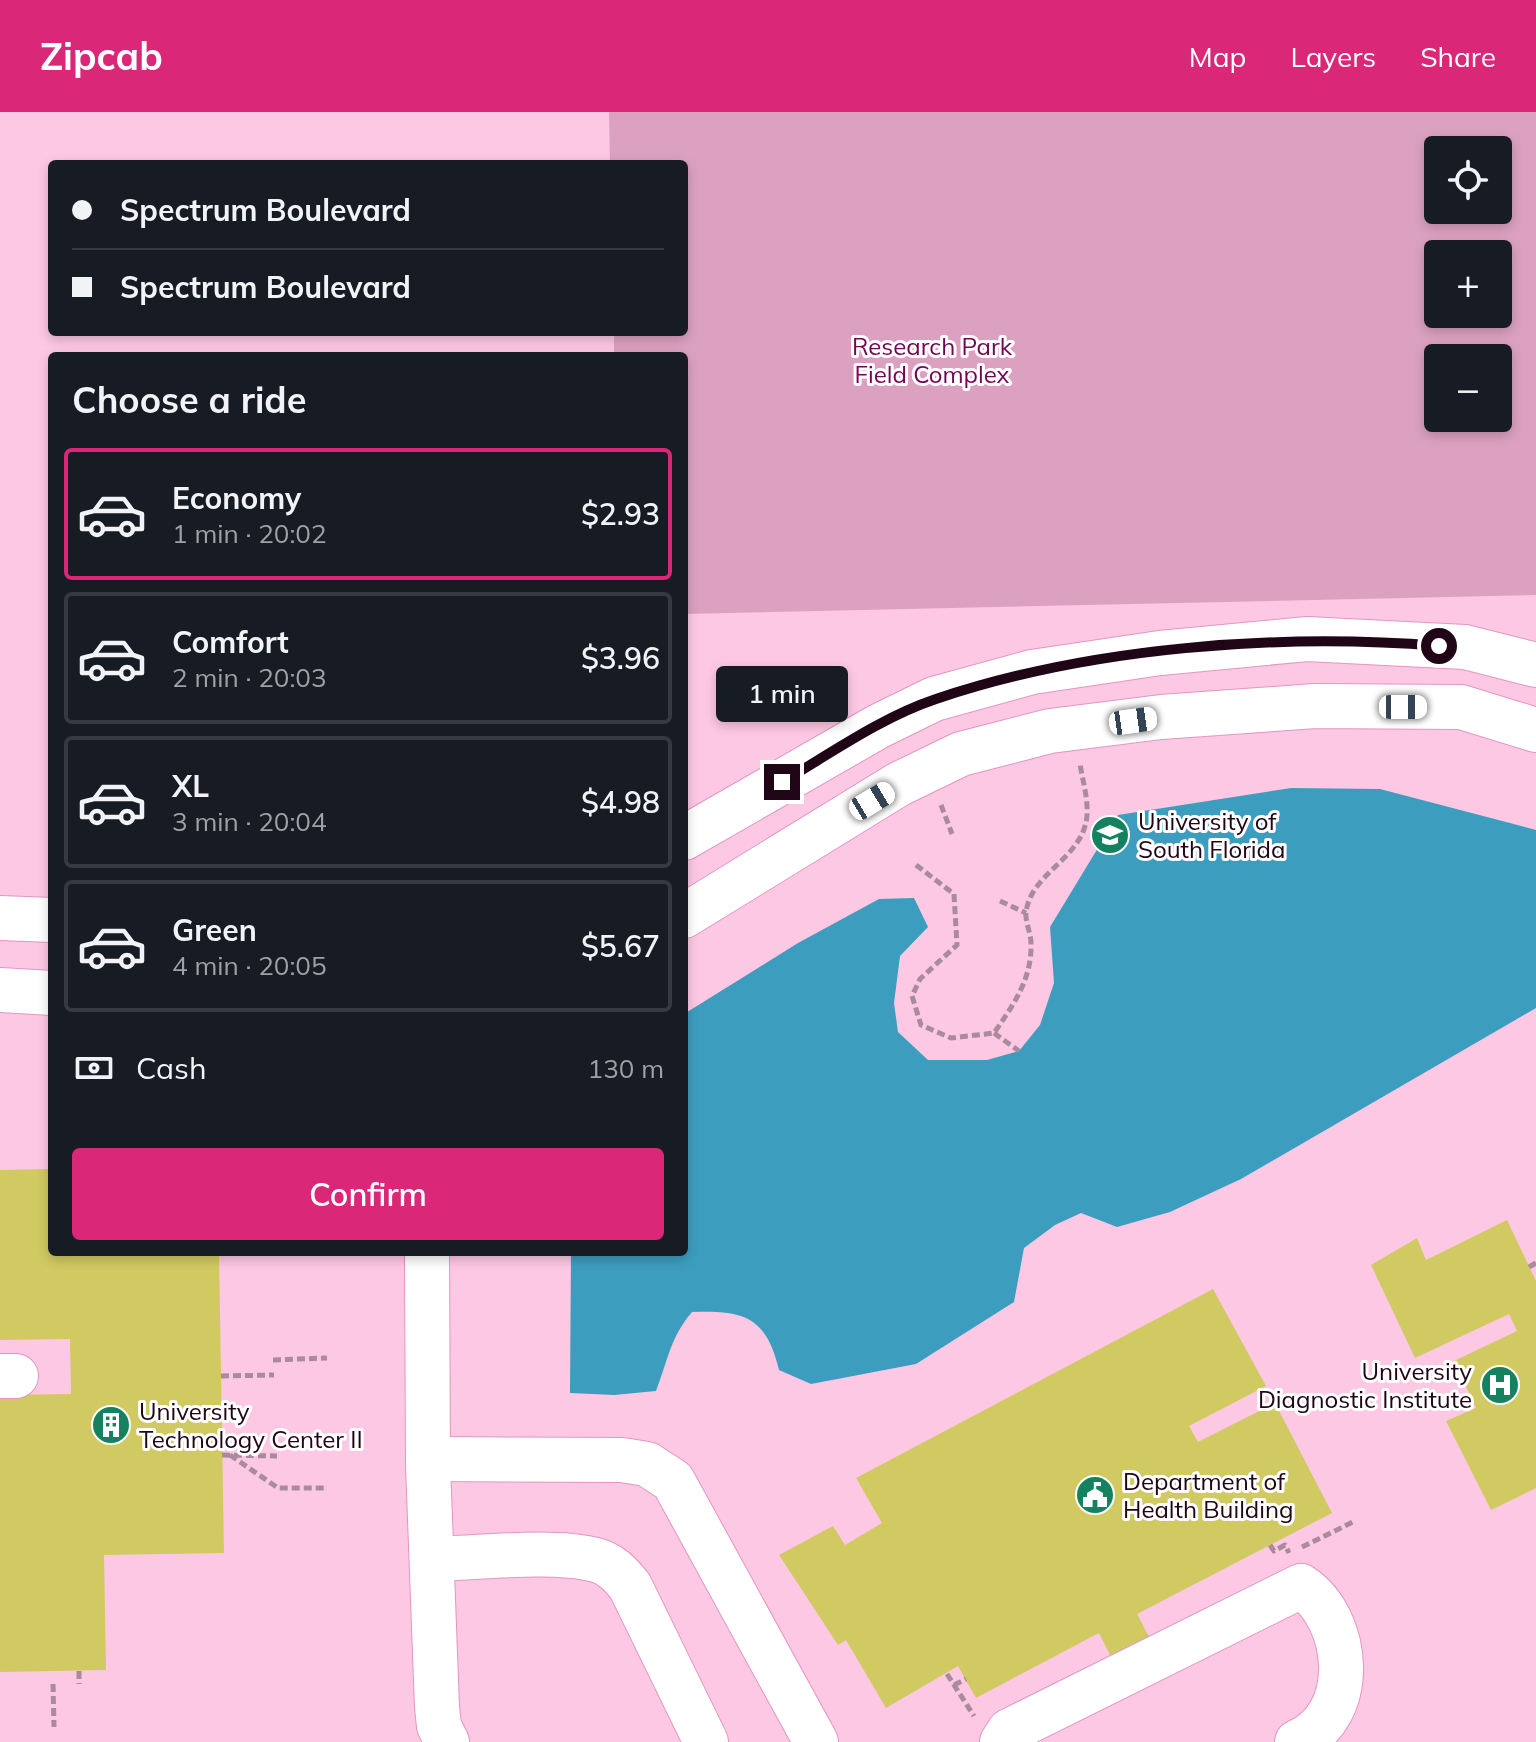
<!DOCTYPE html>
<meta charset="utf-8">
<style>
body{margin:0;font-family:Mulish,sans-serif;background:#242831;color:#f1f3f6;height:100vh;display:flex;flex-direction:column;font-size:30px;white-space:nowrap}
*{box-sizing:border-box;margin:0}
p{font-size:26px;color:#9ea1a6}
.icon{flex:none;width:44px;height:44px;fill:none;stroke:currentColor;stroke-width:2;stroke-linecap:round;stroke-linejoin:round}
.map{position:relative;flex:1;overflow:hidden}
.sheet{position:absolute;left:48px;top:240px;width:640px;height:904px;display:flex;flex-direction:column;background:#171b24;border-radius:8px;box-shadow:0 4px 12px #0003}
.sheet>*{flex:none}
.top-card{position:absolute;left:48px;top:48px;width:640px;height:176px;border-radius:8px;box-shadow:0 4px 12px #0003;display:grid;align-content:center;height:176px;padding:0 24px;background:#171b24}
.buttons{position:absolute;left:1424px;top:24px;display:grid;gap:16px}
.buttons a{display:grid;place-items:center;width:88px;height:88px;border-radius:8px;background:#171b24;box-shadow:0 4px 12px #0003;font-size:40px}
.end{position:absolute;width:36px;height:36px;margin:-18px;border:10px solid #1f0516;background:#fff;box-shadow:0 0 0 4px #fff}
.from{border-radius:50%}
.bubble{position:absolute;height:56px;border-radius:8px;background:#171b24;box-shadow:0 4px 12px #0003;font-size:26px;font-weight:600;line-height:56px;text-align:center}
.car{position:absolute;width:24px;height:48px;margin:-24px -12px;border-radius:10px;box-shadow:0 0 6px 2px #0007;background:linear-gradient(#fff 24%,#345 0 40%,#fff 0 76%,#345 0 86%,#fff 0)}
.top-card b{display:flex;align-items:center;gap:28px;height:76px;font-size:30px}
.top-card b+b{border-top:2px solid #363941}
.top-card i{width:20px;height:20px;background:#f1f3f6}
ul{padding:0;list-style:none}
li{display:flex;align-items:center;gap:24px;height:132px;margin:0 16px 12px;padding:0 8px;border:4px solid #363941;border-radius:8px}
li div{flex:1}
li b{display:block;font-size:30px}
li em{font-style:normal;font-weight:600}
li.selected{border-color:#db2777}
li>.icon{width:72px;height:72px;stroke-width:1.5}
h2{padding:0 24px;font-size:36px;line-height:96px}
.pay{display:flex;align-items:center;gap:20px;height:88px;padding:0 24px;font-size:30px}
.pay p{margin-inline-start:auto}
.action{display:flex;gap:16px;margin-top:auto;padding:16px 24px}
.action a{flex:1;height:92px;border-radius:8px;background:#db2777;color:#fff;font-size:32px;font-weight:600;line-height:92px;text-align:center}
header{display:flex;align-items:center;gap:48px;box-sizing:border-box;height:112px;padding:0 40px;background:#db2777;color:#fff}
header strong{font-size:38px}
nav{display:flex;gap:44px;margin-inline-start:auto;font-size:28px}
.map>svg:first-child{display:block}
.built{fill:#fdc8e4;fill-rule:evenodd}
.green{fill:#dca1c1;fill-rule:evenodd}
.water{fill:#3d9dbf}
.building{fill:#d1ca62}
.lines{fill:none;stroke-linecap:round;stroke-linejoin:round}
.minor-casing{stroke:#e296c1;stroke-width:46}
.path{stroke:#aa8b9c;stroke-width:5;stroke-dasharray:8 4;stroke-linecap:butt}
.minor{stroke:#fff;stroke-width:44}
.route{stroke:#1f0516;stroke-width:10}
.labels{text-anchor:middle;dominant-baseline:central;stroke-width:6;stroke-linejoin:round;paint-order:stroke}
.park-label{font-size:24px;fill:#740453;stroke:#fff}
.poi-label{font-size:24px;fill:#1f0516;stroke:#fff;text-anchor:start}
</style>
<header>
<strong>Zipcab</strong>
<nav><a>Map</a><a>Layers</a><a>Share</a></nav>
</header>
<div class="map">
<svg width="1536" height="1630" viewBox="0 0 1536 1630">
<rect width="100%" height="100%" fill="#f7d6e7"/>
<path class="built" d="M 0,0 L 1536,0 L 1536,1630 L 0,1630 ZM 1438,38 L 1498,38 L 1498,98 L 1438,98 ZM 52,52 L 684,52 L 684,220 L 52,220 ZM 1438,142 L 1498,142 L 1498,202 L 1438,202 ZM 52,244 L 684,244 L 684,1140 L 52,1140 ZM 1438,246 L 1498,246 L 1498,306 L 1438,306 Z"/>
<path class="green" d="M 609,0 L 1536,0 L 1536,483 L 684,502 L 684,244 L 614,244 L 614,220 L 684,220 L 684,52 L 610,52 ZM 1438,38 L 1498,38 L 1498,98 L 1438,98 ZM 1438,142 L 1498,142 L 1498,202 L 1438,202 ZM 1438,246 L 1498,246 L 1498,306 L 1438,306 Z"/>
<path class="water" d="M 1291,676 L 1380,677 L 1536,718 L 1536,896 L 1241,1067 L 1170,1100 L 1117,1115 L 1081,1101 L 1055,1113 L 1024,1136 L 1014,1190 L 916,1252 L 811,1272 L 779,1258 C 766,1204 743,1198 692,1200 C 670,1226 668,1248 656,1279 L 614,1283 L 570,1281 L 571,1140 L 684,1140 L 684,902 L 798,831 L 879,787 L 914,786 L 928,815 L 900,844 L 894,891 L 898,920 L 928,948 L 987,948 L 1019,939 L 1040,913 L 1054,871 L 1050,815 L 1118,703 Z"/>
<g class="building">
<polygon points="52,1057 52,1140 219,1140 224,1441 104,1443 106,1558 0,1560 0,1283 71,1282 70,1227 0,1228 0,1058"/>
<polygon points="1507,1108 1536,1169 1536,1376 1491,1398 1446,1309 1476,1296 1454,1249 1517,1219 1509,1202 1415,1246 1371,1153 1417,1126 1426,1148"/>
<polygon points="1213,1177 1266,1274 1189,1314 1198,1330 1275,1291 1332,1401 1137,1502 1168,1561 1130,1583 1099,1521 976,1586 958,1554 886,1596 846,1528 838,1533 779,1443 833,1414 845,1433 882,1411 856,1366"/>
</g>
<g class="lines">
<g class="minor-casing">
<g id="minor">
<polyline points="684,726 879,614 934,587 1032,560 1160,541 1307,527 1465,535 1536,553"/>
<polyline points="684,804 899,672 961,642 1050,619 1161,605 1315,594 1461,595 1536,618"/>
<polyline points="0,806 52,808"/>
<polyline points="0,878 52,881"/>
<polyline points="427,1140 428,1353 437,1595 439,1614 447,1630"/>
<polyline points="0,1264 16,1264"/>
<polyline points="429,1347 622,1348 647,1352 673,1369 816,1630"/>
<path d="M 432,1447 C 479,1446 552,1437 596,1448 C 611,1452 620,1462 630,1474 L 706,1630"/>
<path d="M 1002,1630 L 1009,1619 L 1301,1474 C 1351,1507 1359,1604 1297,1630"/>
</g>
</g>
<g class="path">
<polyline points="941,693 952,722"/>
<path d="M 916,753 L 954,782 L 957,833 L 920,867 L 912,884 L 921,913 L 951,926 L 994,921 C 1014,892 1032,867 1031,831 C 1031,821 1025,810 1026,800 C 1031,763 1075,749 1085,714 C 1091,696 1083,671 1080,652"/>
<polyline points="1000,789 1026,801"/>
<polyline points="994,921 1019,939"/>
<polyline points="1529,1155 1536,1151"/>
<polyline points="273,1248 327,1246"/>
<polyline points="221,1264 274,1263"/>
<polyline points="222,1343 277,1344"/>
<polyline points="230,1343 278,1376 327,1376"/>
<polyline points="1270,1433 1274,1439 1285,1433 1289,1441"/>
<polyline points="1302,1435 1355,1409"/>
<polyline points="79,1559 79,1572"/>
<polyline points="947,1562 974,1604"/>
<polyline points="53,1572 54,1615"/>
<polyline points="954,1573 966,1567"/>
</g>
<use href="#minor" class="minor"/>
</g>
<g class="lines">
<path class="route" d="M 782,670 C 831,641 882,605 936,587 C 1090,535 1279,521 1439,534"/>
</g>
<defs>
<g id="university-disc" transform="scale(2)"><circle r="9.5" fill="#14825f" stroke="#fff"/><path d="M0-5L7-2L0 1L-7-2ZM-4 1L0 2.5L4 1V4Q0 6-4 4Z" fill="#fff"/></g>
<g id="hospital-disc" transform="scale(2)"><circle r="9.5" fill="#14825f" stroke="#fff"/><path d="M-5-5h3v3.5h4V-5h3V5h-3V1.5h-4V5h-3Z" fill="#fff"/></g>
<g id="building-disc" transform="scale(2)"><circle r="9.5" fill="#14825f" stroke="#fff"/><path d="M-4-6H4V6H1V3H-1V6H-4ZM-2.5-4.3h1.7v1.8h-1.7ZM.8-4.3h1.7v1.8H.8ZM-2.5-1h1.7V.8h-1.7ZM.8-1h1.7V.8H.8Z" fill="#fff"/></g>
<g id="civic-disc" transform="scale(2)"><circle r="9.5" fill="#14825f" stroke="#fff"/><path d="M-.6-6.5H3V-4.5H.6V-3L4-1V1h2V6H-6V1h2V-1L-.6-3ZM-1.2 2.5V6h2.4V2.5Z" fill="#fff"/></g>
</defs>
<g fill-rule="evenodd">
<use href="#university-disc" x="1110" y="723"/>
<use href="#hospital-disc" x="1500" y="1273"/>
<use href="#building-disc" x="111" y="1313"/>
<use href="#civic-disc" x="1095" y="1383"/>
</g>
<g class="labels">
<g class="park-label">
<text x="932" y="234">Research Park<tspan x="932" dy="28">Field Complex</tspan></text>
</g>
<g class="poi-label">
<text x="1138" y="709">University of<tspan x="1138" dy="28">South Florida</tspan></text>
<text x="1472" y="1259" text-anchor="end">University<tspan x="1472" dy="28">Diagnostic Institute</tspan></text>
<text x="139" y="1299">University<tspan x="139" dy="28">Technology Center II</tspan></text>
<text x="1123" y="1369">Department of<tspan x="1123" dy="28">Health Building</tspan></text>
</g>
</g>
</svg>
<div class="buttons">
<a><svg class="icon" aria-label="locate" viewBox="0 0 24 24"><circle cx="12" cy="12" r="6"/><path d="M12 2v4M12 18v4M2 12h4M18 12h4"/></svg></a>
<a>+</a>
<a>−</a>
</div>
<i class="end from" style="left:1439px;top:534px"></i>
<i class="end" style="left:782px;top:670px"></i>
<div class="bubble" style="left:716px;top:554px;width:132px">1 min</div>
<i class="car" style="left:1403px;top:595px;rotate:90deg"></i>
<i class="car" style="left:1133px;top:609px;rotate:82deg"></i>
<i class="car" style="left:872px;top:689px;rotate:59deg"></i>
<div class="top-card">
<b><i class="from"></i>Spectrum Boulevard</b>
<b><i></i>Spectrum Boulevard</b>
</div>
<section class="sheet">
<h2>Choose a ride</h2>
<ul>
<li class="selected"><svg class="icon" aria-label="car" viewBox="0 0 24 24"><path d="M5 17H2v-5l4-1 3-4h7l3 4 3 1v5h-3M9 17h6M6 11h13"/><circle cx="7" cy="17" r="2"/><circle cx="17" cy="17" r="2"/></svg><div><b>Economy</b><p>1 min · 20:02</p></div><em>$2.93</em></li>
<li><svg class="icon" aria-label="car" viewBox="0 0 24 24"><path d="M5 17H2v-5l4-1 3-4h7l3 4 3 1v5h-3M9 17h6M6 11h13"/><circle cx="7" cy="17" r="2"/><circle cx="17" cy="17" r="2"/></svg><div><b>Comfort</b><p>2 min · 20:03</p></div><em>$3.96</em></li>
<li><svg class="icon" aria-label="car" viewBox="0 0 24 24"><path d="M5 17H2v-5l4-1 3-4h7l3 4 3 1v5h-3M9 17h6M6 11h13"/><circle cx="7" cy="17" r="2"/><circle cx="17" cy="17" r="2"/></svg><div><b>XL</b><p>3 min · 20:04</p></div><em>$4.98</em></li>
<li><svg class="icon" aria-label="car" viewBox="0 0 24 24"><path d="M5 17H2v-5l4-1 3-4h7l3 4 3 1v5h-3M9 17h6M6 11h13"/><circle cx="7" cy="17" r="2"/><circle cx="17" cy="17" r="2"/></svg><div><b>Green</b><p>4 min · 20:05</p></div><em>$5.67</em></li>
</ul>
<div class="pay"><svg class="icon" aria-label="cash" viewBox="0 0 24 24"><path d="M3 7h18v10H3z"/><circle cx="12" cy="12" r="2"/></svg>Cash<p>130 m</p></div>
<div class="action"><a>Confirm</a></div>
</section>
</div>
